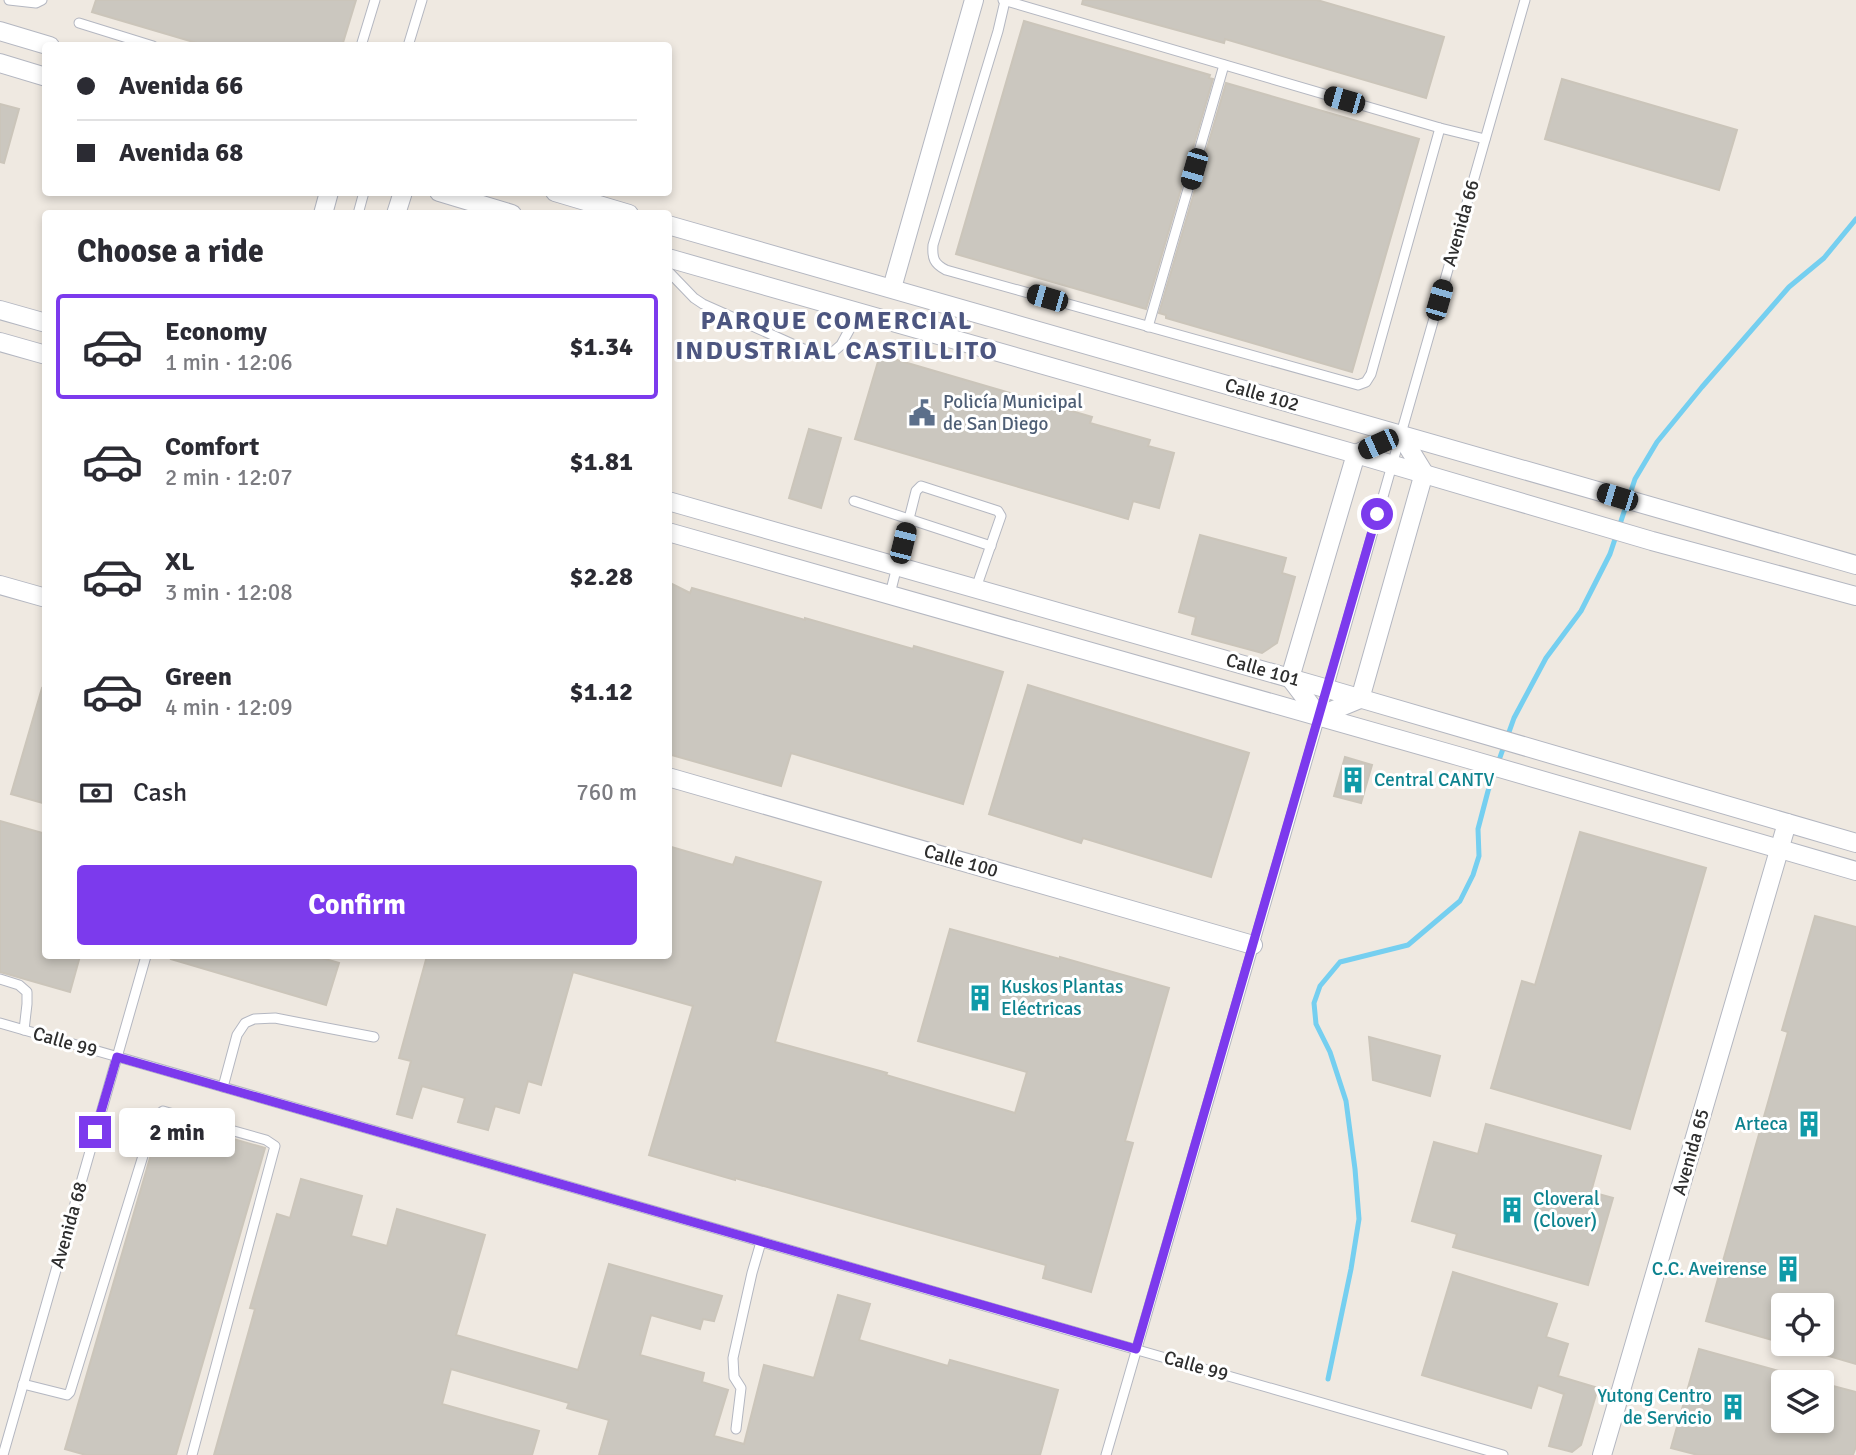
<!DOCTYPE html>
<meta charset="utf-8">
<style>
body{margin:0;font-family:Signika,sans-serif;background:#f7f7f7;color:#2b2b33;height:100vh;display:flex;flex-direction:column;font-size:26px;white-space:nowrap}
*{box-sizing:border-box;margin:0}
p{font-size:23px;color:#7c7c81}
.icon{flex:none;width:38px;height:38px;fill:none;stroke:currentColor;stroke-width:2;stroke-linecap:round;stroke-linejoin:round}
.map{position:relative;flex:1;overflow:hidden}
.side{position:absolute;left:42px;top:210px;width:630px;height:749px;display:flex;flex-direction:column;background:#fff;border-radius:7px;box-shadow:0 4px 10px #0003}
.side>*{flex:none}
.banner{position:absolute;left:42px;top:42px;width:630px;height:154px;border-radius:7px;box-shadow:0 4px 10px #0003;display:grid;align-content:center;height:154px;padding:0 35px;background:#fff}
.buttons{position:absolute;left:1771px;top:1293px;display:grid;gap:14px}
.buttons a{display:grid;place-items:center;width:63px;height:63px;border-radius:7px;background:#fff;box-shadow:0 4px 10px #0003;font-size:35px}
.end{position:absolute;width:32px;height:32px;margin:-16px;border:9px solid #7c3aed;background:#fff;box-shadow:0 0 0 4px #fff}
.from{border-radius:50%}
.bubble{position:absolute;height:49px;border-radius:7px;background:#fff;box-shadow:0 4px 10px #0003;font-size:23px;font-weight:800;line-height:49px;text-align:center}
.car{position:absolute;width:21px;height:42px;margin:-21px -10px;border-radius:9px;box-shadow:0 0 5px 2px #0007;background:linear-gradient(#222 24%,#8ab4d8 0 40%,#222 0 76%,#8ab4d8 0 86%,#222 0)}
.banner b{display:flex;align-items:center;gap:24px;height:66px;font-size:26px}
.banner b+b{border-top:2px solid #e1e1e2}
.banner i{width:18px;height:18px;background:#2b2b33}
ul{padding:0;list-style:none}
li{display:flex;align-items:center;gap:21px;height:105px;margin:0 14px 10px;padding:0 21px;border:4px solid transparent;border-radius:7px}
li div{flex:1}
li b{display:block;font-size:26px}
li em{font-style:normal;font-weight:800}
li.selected{border-color:#7c3aed}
li>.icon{width:63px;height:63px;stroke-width:1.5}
h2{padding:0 35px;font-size:32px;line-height:84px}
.pay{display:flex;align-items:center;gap:18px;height:77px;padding:0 35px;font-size:26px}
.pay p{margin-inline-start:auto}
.cta{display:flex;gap:14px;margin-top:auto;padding:14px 35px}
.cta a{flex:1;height:80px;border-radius:7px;background:#7c3aed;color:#fff;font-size:28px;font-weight:800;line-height:80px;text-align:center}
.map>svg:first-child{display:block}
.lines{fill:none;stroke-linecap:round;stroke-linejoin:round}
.stream{stroke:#75cff0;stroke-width:5}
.building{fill:#cbc7bf;stroke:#cbc5ba;stroke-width:2}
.service-casing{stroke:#b4b7c1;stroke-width:11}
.minor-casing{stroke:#b4b7c1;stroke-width:20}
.service{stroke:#fff;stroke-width:9}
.minor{stroke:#fff;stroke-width:18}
.route{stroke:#7c3aed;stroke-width:9}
.labels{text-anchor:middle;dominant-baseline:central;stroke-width:6;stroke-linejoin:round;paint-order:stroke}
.street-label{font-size:19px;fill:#2e2e2e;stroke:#fff}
.service-label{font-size:19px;fill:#4e5e75;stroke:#fff;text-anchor:start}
.culture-label{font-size:19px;fill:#0d838f;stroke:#fff;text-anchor:start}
.district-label{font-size:26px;font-weight:bold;letter-spacing:2px;fill:#4d5680;stroke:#fff}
</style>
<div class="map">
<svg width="1856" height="1455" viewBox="0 0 1856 1455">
<rect width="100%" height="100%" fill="#efe9e1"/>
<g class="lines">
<polyline class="stream" points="1328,1379 1351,1269 1359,1219 1355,1169 1346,1101 1330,1052 1316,1024 1314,1003 1320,986 1340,962 1408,945 1460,901 1473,875 1479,856 1478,829 1488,791 1514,718 1546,658 1581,611 1610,554 1635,479 1657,442 1702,387 1789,287 1824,258 1856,219"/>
</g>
<g class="building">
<polygon points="96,0 356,0 342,46 207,46 92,12"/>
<polygon points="1083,0 1317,0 1444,37 1426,98 1225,39 1224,43 1082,4"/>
<polygon points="1024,21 1210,75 1209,78 1213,79 1146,309 956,254"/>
<polygon points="1562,79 1737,130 1719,190 1545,139"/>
<polygon points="1226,83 1419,139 1352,372 1166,318 1166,315 1159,313"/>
<polygon points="0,104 19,109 4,163 0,162"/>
<polygon points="880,355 1092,417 1090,423 1150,440 1148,446 1174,453 1159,508 1133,501 1128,519 855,439"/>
<polygon points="809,429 841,438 821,508 789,498"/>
<polygon points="1200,535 1286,558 1282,573 1295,577 1277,643 1262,653 1192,634 1196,617 1179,612"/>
<polygon points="668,582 690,593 692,588 805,620 805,618 913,649 914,646 1003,672 963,804 791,753 781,786 668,754"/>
<polygon points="1028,685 1249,753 1211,877 1083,838 1081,843 989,814"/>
<polygon points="42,688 46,689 46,804 11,794"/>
<polygon points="1345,757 1372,765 1361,803 1334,796"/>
<polygon points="0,821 46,834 46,956 80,956 70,992 0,972"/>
<polygon points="1580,832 1706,868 1630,1129 1491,1088 1522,981 1535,985"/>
<polygon points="668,846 733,865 736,857 821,882 775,1042 887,1073 886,1075 1015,1113 1027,1072 918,1041 950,929 1060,959 1060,957 1169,988 1125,1141 1133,1143 1091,1292 1043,1278 1046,1265 735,1178 735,1180 649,1155 693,1006 573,972 541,1085 528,1081 519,1113 495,1106 488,1130 458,1122 465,1098 422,1086 412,1118 397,1114 411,1061 399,1058 427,956 668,956"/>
<polygon points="1815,916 1856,927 1856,1364 1822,1354 1822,1306 1783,1306 1783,1343 1706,1321 1788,1032 1782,1030"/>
<polygon points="172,956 315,956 339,963 326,1005 171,959"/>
<polygon points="1369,1037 1440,1056 1430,1096 1373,1080"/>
<polygon points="164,1119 265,1148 176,1455 86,1455 65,1449 150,1158 161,1121"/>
<polygon points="1486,1124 1601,1156 1591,1192 1613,1198 1588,1285 1453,1247 1457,1234 1412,1221 1434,1142 1478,1154"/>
<polygon points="301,1179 362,1196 351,1236 387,1246 397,1209 485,1235 456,1335 578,1370 609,1264 722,1296 714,1321 703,1319 700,1329 651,1315 640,1355 704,1373 702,1382 728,1390 714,1436 744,1444 764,1365 814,1378 838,1295 870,1304 859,1340 948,1366 950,1360 1058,1390 1040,1455 599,1455 609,1420 567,1408 569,1403 451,1369 442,1404 539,1431 532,1455 214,1455 255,1309 250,1308 277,1214 290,1218"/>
<polygon points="1453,1272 1557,1304 1546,1337 1568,1344 1558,1376 1598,1388 1581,1445 1572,1452 1549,1446 1564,1394 1538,1385 1531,1408 1422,1375"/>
<polygon points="1699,1349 1783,1372 1783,1421 1822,1421 1822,1383 1856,1392 1856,1446 1853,1455 1698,1455 1671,1448"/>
</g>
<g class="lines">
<g class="service-casing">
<g id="service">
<polyline points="9,0 36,3 42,0"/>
<polyline points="1003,0 1440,128 1485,139"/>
<path d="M 1005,1 L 998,31 L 933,245 C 932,258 934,264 946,270 L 1358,385 L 1366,382 L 1371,374 L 1440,128"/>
<polyline points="79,23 153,46"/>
<polyline points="361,46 375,0"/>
<polyline points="408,46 422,0"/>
<polyline points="358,214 364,192"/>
<polyline points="668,271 694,298 703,304 817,355 833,352 841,345 859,312"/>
<polyline points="1148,327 1224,65"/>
<polyline points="854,501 991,546"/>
<polyline points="890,594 916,491 921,486 998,511 1001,516 976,588"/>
<polyline points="0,979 19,985 27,992 27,1004 24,1030"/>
<polyline points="0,1023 1503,1455"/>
<polyline points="223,1087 237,1035 245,1023 254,1019 275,1018 374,1037"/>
<polyline points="23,1384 67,1395 70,1392 155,1117 163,1111 266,1140 275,1146 192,1455"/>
<polyline points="736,1429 741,1388 734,1377 733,1358 752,1273 761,1242"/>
<polyline points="3,1455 146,956"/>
<polyline points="1106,1455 1328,689 1525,0"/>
</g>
</g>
<g class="minor-casing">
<g id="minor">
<polyline points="0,31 50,46"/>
<polyline points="0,63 46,77"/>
<polyline points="439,192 512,214"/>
<polyline points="555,192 629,214"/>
<polyline points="323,214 329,192"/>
<polyline points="396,214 403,192"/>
<polyline points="668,225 1856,565"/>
<polyline points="668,258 1356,454 1652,541 1856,596"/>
<polyline points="892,288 974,0"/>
<polyline points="0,310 46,323"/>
<polyline points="0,342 46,355"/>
<polygon points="1400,434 1424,473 1360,699 1319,716 1290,678 1356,454"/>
<polyline points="668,501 1328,689 1856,843"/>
<polyline points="668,532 1458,756 1856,871"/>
<polyline points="0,585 46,598"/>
<polyline points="668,777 1253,945"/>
<polyline points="1602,1455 1787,823"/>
</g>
</g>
<use href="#service" class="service"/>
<use href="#minor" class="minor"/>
</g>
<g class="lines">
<polyline class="route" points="95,1132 117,1057 1136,1349 1377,514"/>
</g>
<defs>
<g id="civic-bare" transform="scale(2.1)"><path d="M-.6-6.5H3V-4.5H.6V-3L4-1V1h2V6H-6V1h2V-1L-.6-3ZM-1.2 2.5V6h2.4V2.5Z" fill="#5c6f8a" stroke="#fff" stroke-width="2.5" paint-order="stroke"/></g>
<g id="building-bare" transform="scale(2.1)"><path d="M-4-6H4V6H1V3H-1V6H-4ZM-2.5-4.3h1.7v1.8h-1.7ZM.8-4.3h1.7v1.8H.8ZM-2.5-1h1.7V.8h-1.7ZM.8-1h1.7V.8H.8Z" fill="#0f9aa8" stroke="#fff" stroke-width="2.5" paint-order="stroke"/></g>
</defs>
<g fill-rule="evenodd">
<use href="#civic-bare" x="922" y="413"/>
<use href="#building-bare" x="1353" y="780"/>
<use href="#building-bare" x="980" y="998"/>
<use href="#building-bare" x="1809" y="1124"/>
<use href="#building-bare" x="1512" y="1210"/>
<use href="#building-bare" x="1788" y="1269"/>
<use href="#building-bare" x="1733" y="1407"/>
</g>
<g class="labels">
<g class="street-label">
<text transform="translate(1461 223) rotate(-74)">Avenida 66</text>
<text transform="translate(1262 395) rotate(16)">Calle 102</text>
<text transform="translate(1263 670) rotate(16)">Calle 101</text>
<text transform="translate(961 861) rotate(16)">Calle 100</text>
<text transform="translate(65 1042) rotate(16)">Calle 99</text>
<text transform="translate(1691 1152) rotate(-74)">Avenida 65</text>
<text transform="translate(69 1225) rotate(-74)">Avenida 68</text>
<text transform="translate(1196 1366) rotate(16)">Calle 99</text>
</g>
<g class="service-label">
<text x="943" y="402">Policía Municipal<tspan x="943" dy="22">de San Diego</tspan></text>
</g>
<g class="culture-label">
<text x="1374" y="780">Central CANTV</text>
<text x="1001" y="987">Kuskos Plantas<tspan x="1001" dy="22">Eléctricas</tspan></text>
<text x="1788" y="1124" text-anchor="end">Arteca</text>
<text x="1533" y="1199">Cloveral<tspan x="1533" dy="22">(Clover)</tspan></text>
<text x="1767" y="1269" text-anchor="end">C.C. Aveirense</text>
<text x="1712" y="1396" text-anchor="end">Yutong Centro<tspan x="1712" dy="22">de Servicio</tspan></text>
</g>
<g class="district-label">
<text x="837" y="321">PARQUE COMERCIAL<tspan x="837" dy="30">INDUSTRIAL CASTILLITO</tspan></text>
</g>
</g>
</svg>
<div class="buttons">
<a><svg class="icon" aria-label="locate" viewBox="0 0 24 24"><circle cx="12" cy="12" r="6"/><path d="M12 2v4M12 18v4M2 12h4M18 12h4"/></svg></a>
<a><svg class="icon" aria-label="layers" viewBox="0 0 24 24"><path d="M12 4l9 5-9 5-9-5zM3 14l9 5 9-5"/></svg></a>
</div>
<i class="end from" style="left:1377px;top:514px"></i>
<i class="end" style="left:95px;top:1132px"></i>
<div class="bubble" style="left:119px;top:1108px;width:116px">2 min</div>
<i class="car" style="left:1344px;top:100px;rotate:286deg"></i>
<i class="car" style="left:1194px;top:169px;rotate:196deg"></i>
<i class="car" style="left:1047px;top:298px;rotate:286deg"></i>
<i class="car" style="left:1439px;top:300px;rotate:16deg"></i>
<i class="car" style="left:1378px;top:444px;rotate:246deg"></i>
<i class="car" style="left:1617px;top:497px;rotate:287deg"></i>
<i class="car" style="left:903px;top:543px;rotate:14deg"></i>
<div class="banner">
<b><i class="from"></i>Avenida 66</b>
<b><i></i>Avenida 68</b>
</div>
<section class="side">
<h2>Choose a ride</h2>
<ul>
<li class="selected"><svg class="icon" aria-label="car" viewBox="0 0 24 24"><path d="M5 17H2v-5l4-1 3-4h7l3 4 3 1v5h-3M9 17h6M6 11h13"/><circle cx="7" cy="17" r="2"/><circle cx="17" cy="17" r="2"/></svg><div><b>Economy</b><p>1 min · 12:06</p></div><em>$1.34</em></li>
<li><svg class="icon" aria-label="car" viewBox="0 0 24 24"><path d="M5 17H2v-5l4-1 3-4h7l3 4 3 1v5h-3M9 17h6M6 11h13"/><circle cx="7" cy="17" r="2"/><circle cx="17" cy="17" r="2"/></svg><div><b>Comfort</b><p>2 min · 12:07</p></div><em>$1.81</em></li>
<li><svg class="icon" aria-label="car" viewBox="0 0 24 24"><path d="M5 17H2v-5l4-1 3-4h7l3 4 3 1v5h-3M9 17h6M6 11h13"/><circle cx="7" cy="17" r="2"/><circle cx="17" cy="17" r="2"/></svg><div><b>XL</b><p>3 min · 12:08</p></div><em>$2.28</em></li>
<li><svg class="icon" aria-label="car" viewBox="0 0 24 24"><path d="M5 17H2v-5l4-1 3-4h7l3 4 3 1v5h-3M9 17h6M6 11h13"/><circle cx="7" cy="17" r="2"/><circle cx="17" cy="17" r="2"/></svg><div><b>Green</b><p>4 min · 12:09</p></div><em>$1.12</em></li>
</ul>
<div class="pay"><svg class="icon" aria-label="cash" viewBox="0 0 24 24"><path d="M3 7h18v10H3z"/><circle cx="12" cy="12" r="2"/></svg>Cash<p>760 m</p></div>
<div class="cta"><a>Confirm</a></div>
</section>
</div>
